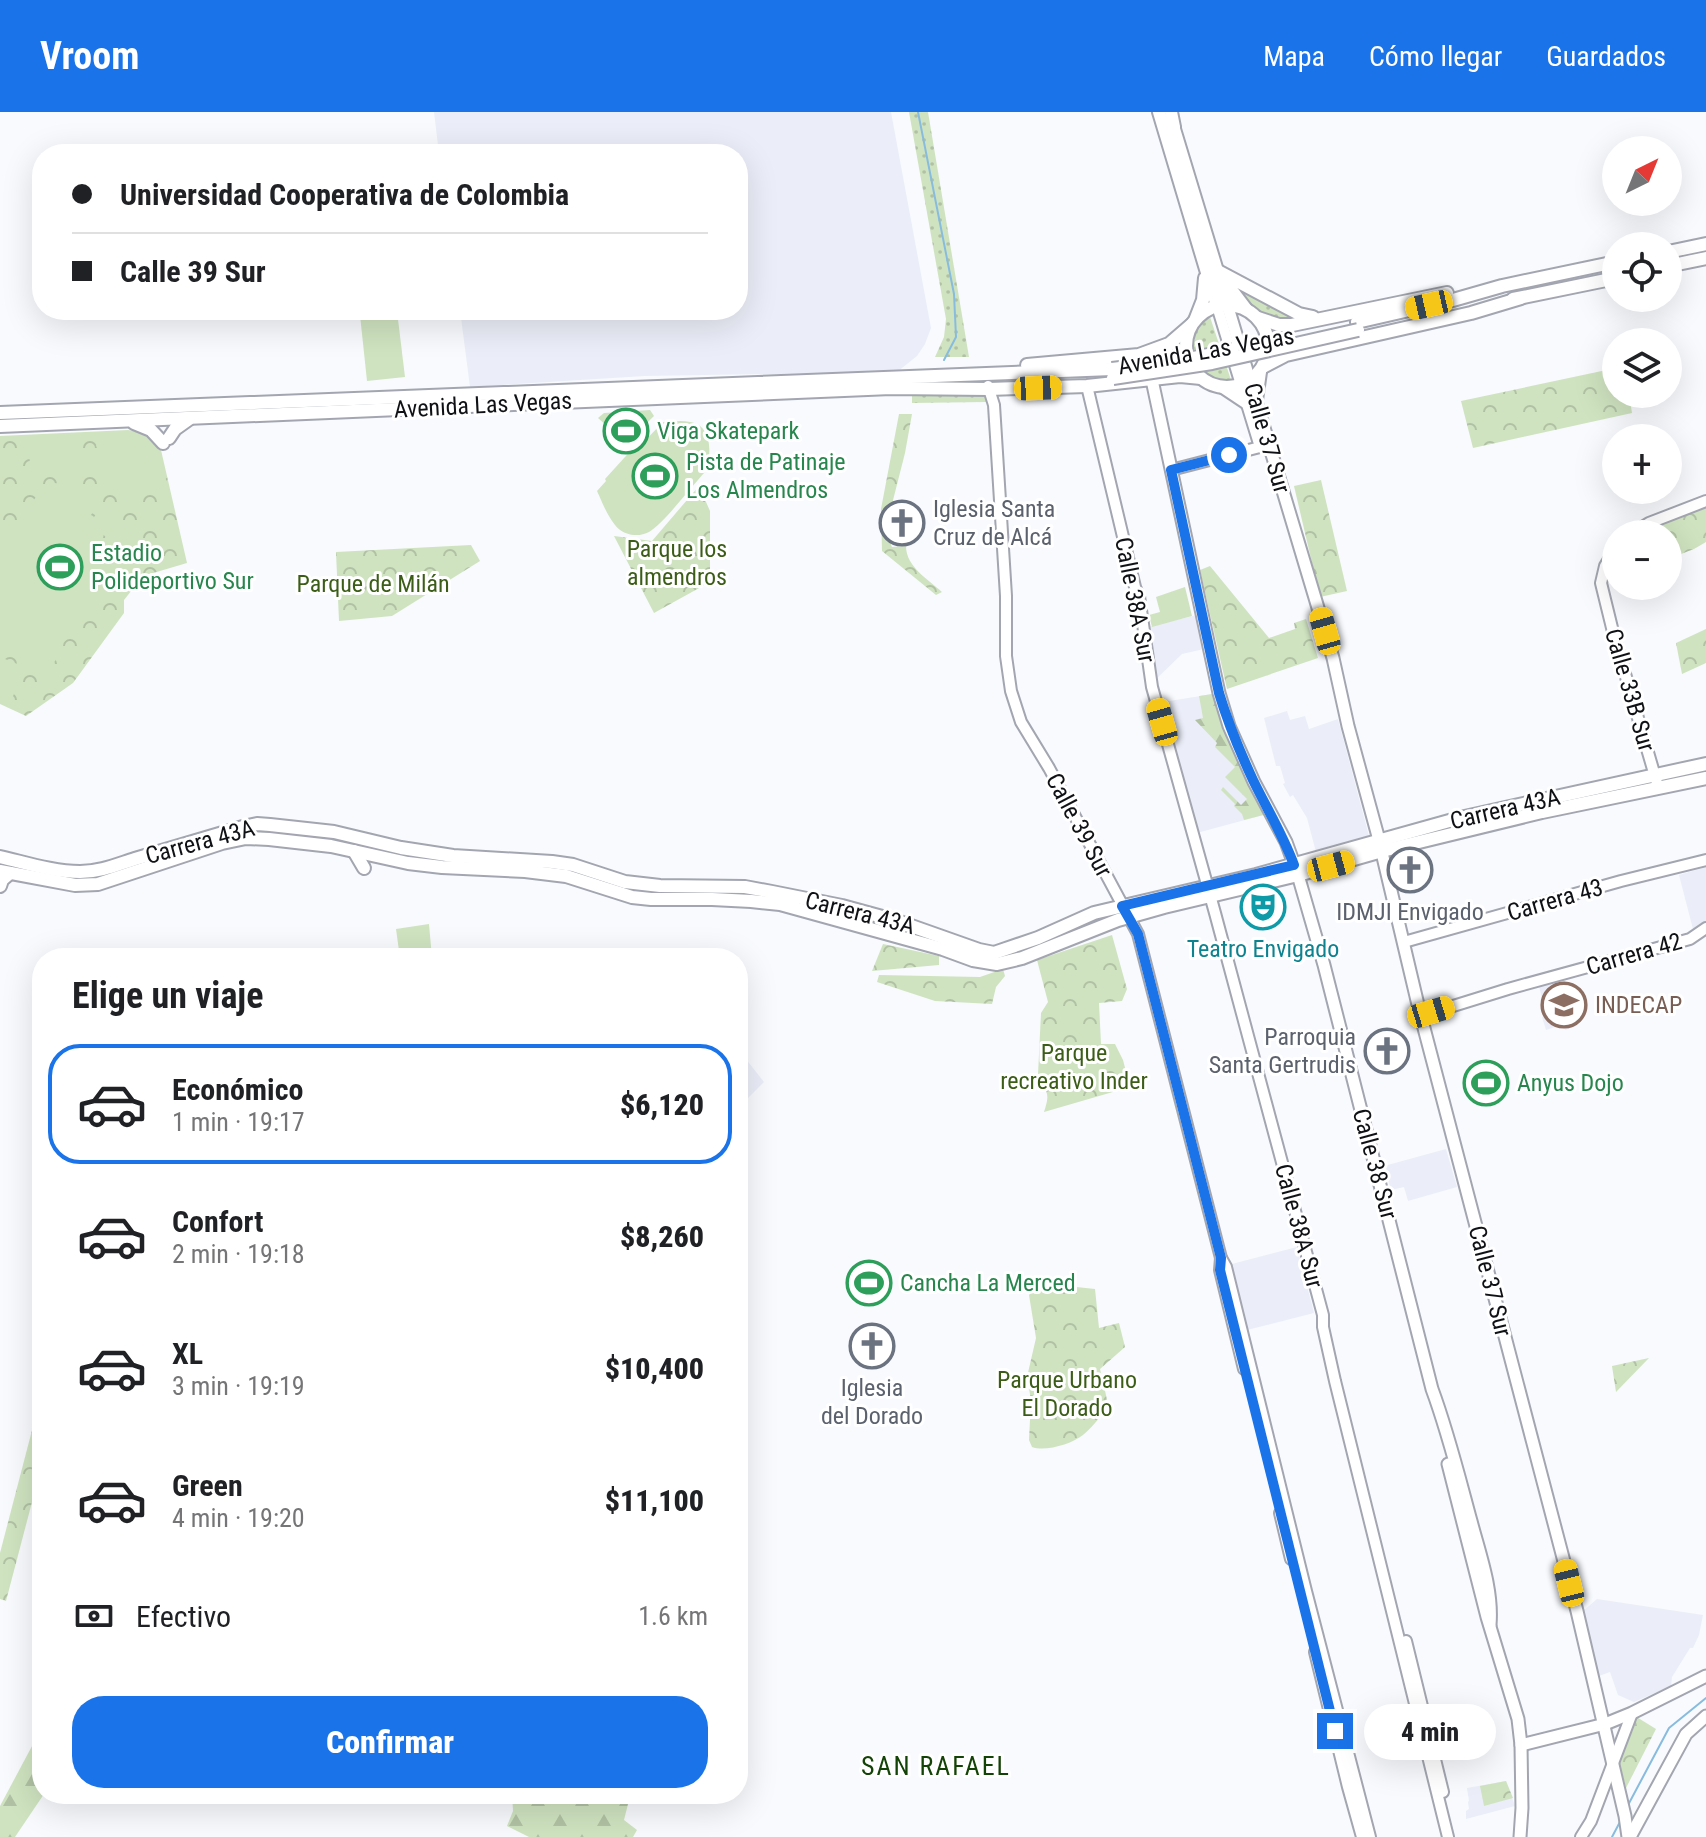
<!DOCTYPE html>
<html lang="es">
<meta charset="utf-8">
<style>
body{margin:0;font-family:"Roboto Condensed",sans-serif;background:#f2f2f2;color:#202124;height:100vh;display:flex;flex-direction:column;font-size:30px;white-space:nowrap}
*{box-sizing:border-box;margin:0}
p{font-size:26px;color:#757577}
.icon{flex:none;width:44px;height:44px;fill:none;stroke:currentColor;stroke-width:2;stroke-linecap:round;stroke-linejoin:round}
.map{position:relative;flex:1;overflow:hidden}
.panel{position:absolute;left:32px;top:836px;width:716px;height:856px;display:flex;flex-direction:column;background:#fff;border-radius:32px;box-shadow:0 8px 32px #0002}
.panel>*{flex:none}
.banner{position:absolute;left:32px;top:32px;width:716px;height:176px;border-radius:32px;box-shadow:0 8px 32px #0002;display:grid;align-content:center;height:176px;padding:0 40px;background:#fff}
.needle{width:52px;rotate:43deg}
.buttons{position:absolute;left:1602px;top:24px;display:grid;gap:16px}
.buttons a{display:grid;place-items:center;width:80px;height:80px;border-radius:50%;background:#fff;box-shadow:0 8px 32px #0002;font-size:40px}
.end{position:absolute;width:36px;height:36px;margin:-18px;border:10px solid #1a73e8;background:#fff;box-shadow:0 0 0 4px #fff}
.from{border-radius:50%}
.bubble{position:absolute;height:56px;border-radius:28px;background:#fff;box-shadow:0 8px 32px #0002;font-size:26px;font-weight:800;line-height:56px;text-align:center}
.car{position:absolute;width:24px;height:48px;margin:-24px -12px;border-radius:10px;box-shadow:0 0 6px 2px #0007;background:linear-gradient(#f5c518 24%,#345 0 40%,#f5c518 0 76%,#345 0 86%,#f5c518 0)}
.banner b{display:flex;align-items:center;gap:28px;height:76px;font-size:30px}
.banner b+b{border-top:2px solid #e0e0e0}
.banner i{width:20px;height:20px;background:#202124}
ul{padding:0;list-style:none}
li{display:flex;align-items:center;gap:24px;height:120px;margin:0 16px 12px;padding:0 24px;border:4px solid transparent;border-radius:32px}
li div{flex:1}
li b{display:block;font-size:30px}
li em{font-style:normal;font-weight:800}
li.current{border-color:#1a73e8}
li>.icon{width:72px;height:72px;stroke-width:1.5}
h2{padding:0 40px;font-size:36px;line-height:96px}
.pay{display:flex;align-items:center;gap:20px;height:88px;padding:0 40px;font-size:30px}
.pay p{margin-inline-start:auto}
.cta{display:flex;gap:16px;margin-top:auto;padding:16px 40px}
.cta a{flex:1;height:92px;border-radius:32px;background:#1a73e8;color:#fff;font-size:32px;font-weight:800;line-height:92px;text-align:center}
header{display:flex;align-items:center;gap:48px;box-sizing:border-box;height:112px;padding:0 40px;background:#1a73e8;color:#fff}
header strong{font-size:38px}
nav{display:flex;gap:44px;margin-inline-start:auto;font-size:28px}
.map>svg:first-child{display:block}
.built{fill:#ebeef8}
.grass{fill:url(#grass-dots)}
.forest{fill:url(#forest-firs)}
.park{fill:url(#park-crowns)}
.garden{fill:#cfe3c0}
.lines{fill:none;stroke-linecap:round;stroke-linejoin:round}
.stream{stroke:#88bcde;stroke-width:2}
.tertiary-casing{stroke:#a3a6b0;stroke-width:14}
.secondary-casing{stroke:#a3a6b0;stroke-width:15}
.primary-casing{stroke:#a3a6b0;stroke-width:16}
.trunk-casing{stroke:#a3a6b0;stroke-width:16}
.tertiary{stroke:#fff;stroke-width:10}
.secondary{stroke:#fff;stroke-width:11}
.primary{stroke:#fff;stroke-width:12}
.trunk{stroke:#fff;stroke-width:12}
.primary-bridge-casing{stroke:#a3a6b0;stroke-width:16;stroke-linecap:butt}
.primary-bridge{stroke:#fff;stroke-width:12}
.route{stroke:#1a73e8;stroke-width:10}
.labels{text-anchor:middle;dominant-baseline:central;stroke-width:6;stroke-linejoin:round;paint-order:stroke}
.street-label{font-size:24px;fill:#101114;stroke:#fff}
.leisure-label{font-size:24px;fill:#27864d;stroke:#fff;text-anchor:start}
.worship-label{font-size:24px;fill:#5b616d;stroke:#fff}
.park-label{font-size:24px;fill:#3c5d18;stroke:#fff}
.culture-label{font-size:24px;fill:#0d838f;stroke:#fff}
.education-label{font-size:24px;fill:#785e54;stroke:#fff;text-anchor:start}
.neighbourhood-label{font-size:26px;letter-spacing:2px;fill:#144307;stroke:#fff}
</style>
<header>
<strong>Vroom</strong>
<nav><a>Mapa</a><a>Cómo llegar</a><a>Guardados</a></nav>
</header>
<div class="map">
<svg width="1706" height="1725" viewBox="0 0 1706 1725">
<defs>
<pattern id="grass-dots" width="8" height="8" patternUnits="userSpaceOnUse" patternTransform="scale(2)"><rect width="8" height="8" fill="#cfe3c0"/><path d="M2 2h.1M6 6h.1" fill="none" stroke="#b1c2a4" stroke-width="1.8" stroke-linecap="round"/></pattern>
<pattern id="forest-firs" width="22" height="20" patternUnits="userSpaceOnUse" patternTransform="scale(2)"><rect width="22" height="20" fill="#cfe3c0"/><path d="M5 1l3.5 6h-7zM16 11l3.5 6h-7z" fill="#b1c2a4"/></pattern>
<pattern id="park-crowns" width="20" height="18" patternUnits="userSpaceOnUse" patternTransform="scale(2)"><rect width="20" height="18" fill="#cfe3c0"/><path d="M2 6a3 3 0 1 1 6 0M12 15a3 3 0 1 1 6 0" fill="none" stroke="#b1c2a4"/></pattern>
</defs>
<rect width="100%" height="100%" fill="#f8fafe"/>
<g class="built">
<polygon points="434,0 891,0 931,216 925,232 917,244 897,260 645,264 470,275 460,198 738,198 738,42 439,42"/>
<polygon points="1197,503 1204,537 1182,542 1154,569 1143,516"/>
<polygon points="1219,581 1271,701 1193,722 1157,591"/>
<polygon points="1287,599 1290,608 1305,604 1309,617 1338,607 1369,724 1316,740 1307,706 1293,683 1290,685 1283,672 1285,671 1280,654 1276,654 1264,606"/>
<polygon points="1706,755 1706,811 1694,821 1679,763"/>
<polygon points="1565,869 1576,914 1565,918 1552,871"/>
<polygon points="1551,872 1561,913 1546,918 1542,905 1546,904 1539,874"/>
<polygon points="738,945 745,946 764,970 741,993 738,998"/>
<polygon points="1446,1037 1457,1075 1408,1089 1404,1075 1391,1078 1384,1054"/>
<polygon points="1297,1135 1314,1201 1247,1218 1228,1153"/>
<polygon points="1597,1487 1703,1503 1699,1523 1693,1536 1690,1536 1672,1565 1671,1574 1634,1590 1618,1583 1610,1560 1599,1564 1581,1501"/>
<polygon points="1506,1669 1515,1694 1466,1707 1466,1699 1469,1697 1468,1690 1469,1689 1467,1676"/>
</g>
<g class="grass">
<polygon points="909,0 928,0 969,245 935,245 944,225 946,207"/>
<path d="M 1240,174 L 1295,203 L 1295,208 C 1287,207 1274,208 1267,204 C 1255,198 1243,188 1235,178 Z"/>
<path d="M 1209,202 L 1231,268 C 1192,270 1176,224 1209,202 Z"/>
<polygon points="986,283 986,290 912,291 912,284"/>
</g>
<g class="forest">
<polygon points="1219,581 1271,701 1244,708 1242,702 1234,694 1235,692 1221,678 1223,675 1241,693 1247,687 1225,665 1235,655 1215,635 1217,631 1195,608 1203,606 1199,584"/>
<polygon points="42,1567 42,1682 44,1682 15,1725 0,1725 0,1694 39,1621 41,1607 37,1586"/>
<polygon points="512,1682 637,1682 638,1692 628,1692 624,1708 637,1718 633,1725 529,1725 507,1714 513,1699"/>
</g>
<g class="park">
<polygon points="1616,256 1616,282 1629,282 1632,301 1473,336 1461,289"/>
<path d="M 899,302 L 912,302 L 905,341 L 889,404 L 891,433 L 892,435 L 906,434 C 906,455 928,467 942,480 L 936,483 L 882,439 L 881,397 Z"/>
<path d="M 128,318 C 143,320 153,325 161,338 L 187,451 L 143,464 L 124,488 L 124,501 L 73,571 L 26,604 L 0,592 L 0,324 Z"/>
<polygon points="1321,368 1347,479 1320,485 1294,374"/>
<polygon points="699,374 710,399 710,470 654,501 614,424 652,429"/>
<polygon points="1706,391 1706,430 1694,437 1668,447 1668,422 1638,422"/>
<polygon points="471,433 480,449 392,504 339,509 336,440"/>
<polygon points="1210,454 1269,526 1295,517 1294,511 1306,507 1318,546 1227,577 1200,458"/>
<polygon points="1706,517 1706,551 1682,562 1676,531"/>
<path d="M 1112,823 L 1127,877 L 1122,889 L 1099,891 L 1101,932 L 1115,932 L 1123,948 L 1130,975 L 1044,1000 C 1051,979 1046,981 1038,963 L 1041,901 L 1048,890 L 1037,848 Z"/>
<polygon points="883,832 939,844 939,853 872,859"/>
<polygon points="1003,857 1005,864 996,875 992,892 935,889 877,870 879,863 980,865"/>
<path d="M 1039,1171 L 1095,1177 L 1099,1216 L 1119,1211 L 1125,1235 L 1100,1257 L 1108,1292 C 1102,1303 1093,1315 1083,1323 C 1072,1332 1045,1340 1032,1335 L 1029,1328 L 1031,1288 L 1027,1265 L 1036,1226 L 1029,1183 Z"/>
<polygon points="1649,1246 1616,1280 1612,1254"/>
<polygon points="42,1280 42,1352 6,1489 0,1487 0,1441"/>
<polygon points="1635,1604 1656,1617 1626,1676 1619,1649"/>
<polygon points="1506,1669 1513,1686 1484,1694 1480,1674"/>
</g>
<g class="garden">
<polygon points="397,199 405,265 367,269 360,203"/>
<polygon points="650,298 654,304 626,331 598,306 604,301"/>
<path d="M 663,310 C 671,310 681,308 690,310 C 713,313 712,344 705,360 C 691,375 664,411 649,420 C 638,426 622,423 615,413 C 607,403 602,390 597,379 L 606,369 L 605,367 L 635,334 L 638,336 Z"/>
<polygon points="74,323 78,359 32,365 27,329"/>
<polygon points="140,323 154,330 161,342 168,378 108,383 94,324"/>
<polygon points="54,371 67,372 97,394 85,412 122,440 120,453 114,464 70,525 60,533 50,537 59,544 47,559 0,523 0,433 39,381 46,374"/>
<polygon points="102,394 135,419 122,437 89,412"/>
<polygon points="1185,475 1192,504 1152,515 1149,503 1160,500 1156,485"/>
<polygon points="0,545 25,555 9,594 0,590"/>
<polygon points="429,812 432,846 400,846 396,817"/>
<polygon points="855,1157 886,1160 883,1185 852,1182"/>
</g>
<g class="lines">
<g class="stream">
<polyline points="918,0 954,182 956,225 944,248"/>
<polyline points="1627,1695 1669,1616 1706,1586"/>
<polyline points="1612,1725 1621,1708"/>
</g>
<g class="tertiary-casing">
<g id="tertiary">
<polyline points="988,274 994,293 1006,484 1006,544 1011,579 1021,610 1049,656 1138,822 1221,1146 1226,1155 1306,1479 1370,1725"/>
<polyline points="1087,274 1135,475 1139,484 1152,575 1215,801 1323,1203 1323,1215 1335,1269 1448,1725"/>
<polyline points="1171,358 1260,335 1217,194"/>
<polyline points="1631,422 1649,411 1706,389"/>
<polyline points="1616,436 1605,454 1601,471 1614,524 1657,671"/>
<polyline points="1404,830 1621,769 1706,748"/>
<polyline points="1421,904 1508,877 1690,827 1706,816"/>
<polyline points="1221,1146 1220,1158 1244,1257"/>
<polyline points="1280,1401 1291,1447"/>
<polyline points="1406,1529 1443,1680"/>
<polyline points="1315,1540 1348,1675 1362,1725"/>
<polyline points="1581,1725 1591,1709 1632,1601"/>
</g>
</g>
<g class="secondary-casing">
<g id="secondary">
<polyline points="1227,192 1333,546 1348,614 1379,728 1419,897 1577,1499 1625,1704 1628,1725"/>
<path d="M 1169,232 L 1152,268 L 1219,581 L 1229,614 L 1254,670 L 1286,730 L 1298,763 L 1324,853 L 1432,1277 C 1448,1320 1459,1365 1471,1409 C 1480,1443 1493,1478 1490,1513"/>
<polyline points="1448,1352 1487,1505 1518,1607 1521,1633 1522,1696 1520,1725"/>
<polyline points="1521,1633 1605,1612 1632,1601 1706,1564"/>
<polyline points="1630,1725 1686,1622 1706,1604"/>
</g>
</g>
<g class="primary-casing">
<g id="primary">
<polyline points="1159,0 1217,194"/>
<polyline points="1171,7 1227,192"/>
<polyline points="1668,140 1706,132"/>
<polyline points="1668,154 1706,146"/>
<polyline points="1216,158 1299,202 1313,205"/>
<polyline points="1221,164 1246,197"/>
<polyline points="1513,187 1616,166"/>
<circle cx="1227" cy="234" r="41"/>
<polyline points="1196,206 1203,188 1205,166"/>
<polyline points="1258,206 1279,213 1292,213 1447,181"/>
<polyline points="1357,210 1453,188 1502,174 1616,150"/>
<polyline points="1027,253 1139,243 1169,232 1191,213"/>
<polyline points="1263,255 1286,243 1471,201 1521,186"/>
<polyline points="1223,275 1247,291"/>
<polyline points="1256,288 1260,260"/>
<polyline points="0,301 1112,257"/>
<polyline points="134,311 151,318 163,331"/>
<polyline points="0,314 891,276 989,277 1087,274 1180,264 1201,266"/>
<polyline points="169,326 175,317 189,307"/>
<polyline points="354,739 364,756"/>
<path d="M 0,745 C 26,751 54,760 80,760 C 100,760 116,753 135,747 C 171,736 207,726 243,715 L 257,712 L 270,713 L 334,720 L 401,736 L 453,744 L 552,750 L 573,753 L 625,770 L 660,774 L 745,775 L 772,780 L 842,794 L 897,809 L 979,838 L 994,841 L 1038,826 L 1094,801 L 1111,797 L 1256,763 L 1460,706 L 1706,652"/>
<polyline points="0,759 75,773 98,772 222,731 246,726 269,727 331,734 408,751 442,755 525,759 566,764 632,785 651,787 712,787 751,789 780,792 943,837 973,848 997,852 1022,846 1118,808 1164,795 1298,763 1382,739 1542,700 1706,666"/>
<polyline points="0,774 2,768 10,761"/>
</g>
</g>
<g class="trunk-casing">
<polyline id="trunk" points="1171,0 1174,15"/>
</g>
<use href="#tertiary" class="tertiary"/>
<use href="#secondary" class="secondary"/>
<use href="#primary" class="primary"/>
<use href="#trunk" class="trunk"/>
<g class="primary-bridge-casing">
<g id="primary-bridge">
<polyline points="1112,257 1179,249 1233,238"/>
<polyline points="1113,266 1212,251 1358,218"/>
</g>
</g>
<use href="#primary-bridge" class="primary-bridge"/>
</g>
<g class="lines">
<path class="route" d="M 1229,343 L 1171,358 L 1219,581 C 1228,611 1240,640 1253,668 C 1267,697 1283,723 1294,753 L 1122,794 L 1138,822 L 1221,1146 L 1220,1158 L 1335,1619"/>
</g>
<defs>
<g id="stadium-ring" transform="scale(2.3)"><circle r="9.5" fill="#fff" stroke="#2e9e5b" stroke-width="1.5"/><path d="M0-5a6.5 5 0 1 0 0 10a6.5 5 0 1 0 0-10ZM-3.5-1.8h7v3.6h-7Z" fill="#2e9e5b"/></g>
<g id="church-ring" transform="scale(2.3)"><circle r="9.5" fill="#fff" stroke="#6b7280" stroke-width="1.5"/><path d="M-1.2-6h2.4v3.5h3.3v2.4h-3.3V6h-2.4V-.1h-3.3v-2.4h3.3Z" fill="#6b7280"/></g>
<g id="theatre-ring" transform="scale(2.3)"><circle r="9.5" fill="#fff" stroke="#0f9aa8" stroke-width="1.5"/><path d="M-5-5.5Q0-4 5-5.5V0Q5 5 0 6Q-5 5-5 0ZM-3.3-2.5H-1v1.5H-3.3ZM1-2.5H3.3v1.5H1ZM-2.8 1Q0 5.5 2.8 1Z" fill="#0f9aa8"/></g>
<g id="university-ring" transform="scale(2.3)"><circle r="9.5" fill="#fff" stroke="#8d6e63" stroke-width="1.5"/><path d="M0-5L7-2L0 1L-7-2ZM-4 1L0 2.5L4 1V4Q0 6-4 4Z" fill="#8d6e63"/></g>
</defs>
<g fill-rule="evenodd">
<use href="#stadium-ring" x="626" y="319"/>
<use href="#stadium-ring" x="655" y="364"/>
<use href="#church-ring" x="902" y="411"/>
<use href="#stadium-ring" x="60" y="455"/>
<use href="#church-ring" x="1410" y="758"/>
<use href="#theatre-ring" x="1263" y="795"/>
<use href="#university-ring" x="1564" y="893"/>
<use href="#church-ring" x="1387" y="939"/>
<use href="#stadium-ring" x="1486" y="971"/>
<use href="#stadium-ring" x="869" y="1171"/>
<use href="#church-ring" x="872" y="1234"/>
</g>
<g class="labels">
<g class="street-label">
<text transform="translate(1206 239) rotate(-10)">Avenida Las Vegas</text>
<text transform="translate(483 293) rotate(-3)">Avenida Las Vegas</text>
<text transform="translate(1267 326) rotate(74)">Calle 37 Sur</text>
<text transform="translate(1135 488) rotate(79)">Calle 38A Sur</text>
<text transform="translate(1630 578) rotate(74)">Calle 33B Sur</text>
<text transform="translate(1505 697) rotate(-13)">Carrera 43A</text>
<text transform="translate(1079 713) rotate(62)">Calle 39 Sur</text>
<text transform="translate(200 730) rotate(-15)">Carrera 43A</text>
<text transform="translate(1555 788) rotate(-16)">Carrera 43</text>
<text transform="translate(860 801) rotate(14)">Carrera 43A</text>
<text transform="translate(1634 842) rotate(-16)">Carrera 42</text>
<text transform="translate(1375 1052) rotate(75)">Calle 38 Sur</text>
<text transform="translate(1299 1114) rotate(75)">Calle 38A Sur</text>
<text transform="translate(1490 1169) rotate(76)">Calle 37 Sur</text>
</g>
<g class="leisure-label">
<text x="657" y="319">Viga Skatepark</text>
<text x="686" y="350">Pista de Patinaje<tspan x="686" dy="28">Los Almendros</tspan></text>
<text x="91" y="441">Estadio<tspan x="91" dy="28">Polideportivo Sur</tspan></text>
<text x="1517" y="971">Anyus Dojo</text>
<text x="900" y="1171">Cancha La Merced</text>
</g>
<g class="worship-label">
<text x="933" y="397" text-anchor="start">Iglesia Santa<tspan x="933" dy="28">Cruz de Alcá</tspan></text>
<text x="1410" y="800">IDMJI Envigado</text>
<text x="1356" y="925" text-anchor="end">Parroquia<tspan x="1356" dy="28">Santa Gertrudis</tspan></text>
<text x="872" y="1276">Iglesia<tspan x="872" dy="28">del Dorado</tspan></text>
</g>
<g class="park-label">
<text x="677" y="437">Parque los<tspan x="677" dy="28">almendros</tspan></text>
<text x="373" y="472">Parque de Milán</text>
<text x="1074" y="941">Parque<tspan x="1074" dy="28">recreativo Inder</tspan></text>
<text x="1067" y="1268">Parque Urbano<tspan x="1067" dy="28">El Dorado</tspan></text>
</g>
<g class="culture-label">
<text x="1263" y="837">Teatro Envigado</text>
</g>
<g class="education-label">
<text x="1595" y="893">INDECAP</text>
</g>
<g class="neighbourhood-label">
<text x="936" y="1654">SAN RAFAEL</text>
</g>
</g>
</svg>
<div class="buttons">
<a><svg class="needle" viewBox="-14 -14 28 28"><path d="M0-13l5 13h-10z" fill="#e53935"/><path d="M0 13l5-13h-10z" fill="#757577"/></svg></a>
<a><svg class="icon" aria-label="locate" viewBox="0 0 24 24"><circle cx="12" cy="12" r="6"/><path d="M12 2v4M12 18v4M2 12h4M18 12h4"/></svg></a>
<a><svg class="icon" aria-label="layers" viewBox="0 0 24 24"><path d="M12 4l9 5-9 5-9-5zM3 14l9 5 9-5"/></svg></a>
<a>+</a>
<a>−</a>
</div>
<i class="end from" style="left:1229px;top:343px"></i>
<i class="end" style="left:1335px;top:1619px"></i>
<div class="bubble" style="left:1364px;top:1592px;width:132px">4 min</div>
<i class="car" style="left:1429px;top:193px;rotate:257deg"></i>
<i class="car" style="left:1038px;top:276px;rotate:88deg"></i>
<i class="car" style="left:1325px;top:519px;rotate:344deg"></i>
<i class="car" style="left:1162px;top:610px;rotate:344deg"></i>
<i class="car" style="left:1331px;top:754px;rotate:75deg"></i>
<i class="car" style="left:1431px;top:900px;rotate:73deg"></i>
<i class="car" style="left:1569px;top:1471px;rotate:346deg"></i>
<div class="banner">
<b><i class="from"></i>Universidad Cooperativa de Colombia</b>
<b><i></i>Calle 39 Sur</b>
</div>
<section class="panel">
<h2>Elige un viaje</h2>
<ul>
<li class="current"><svg class="icon" aria-label="car" viewBox="0 0 24 24"><path d="M5 17H2v-5l4-1 3-4h7l3 4 3 1v5h-3M9 17h6M6 11h13"/><circle cx="7" cy="17" r="2"/><circle cx="17" cy="17" r="2"/></svg><div><b>Económico</b><p>1 min · 19:17</p></div><em>$6,120</em></li>
<li><svg class="icon" aria-label="car" viewBox="0 0 24 24"><path d="M5 17H2v-5l4-1 3-4h7l3 4 3 1v5h-3M9 17h6M6 11h13"/><circle cx="7" cy="17" r="2"/><circle cx="17" cy="17" r="2"/></svg><div><b>Confort</b><p>2 min · 19:18</p></div><em>$8,260</em></li>
<li><svg class="icon" aria-label="car" viewBox="0 0 24 24"><path d="M5 17H2v-5l4-1 3-4h7l3 4 3 1v5h-3M9 17h6M6 11h13"/><circle cx="7" cy="17" r="2"/><circle cx="17" cy="17" r="2"/></svg><div><b>XL</b><p>3 min · 19:19</p></div><em>$10,400</em></li>
<li><svg class="icon" aria-label="car" viewBox="0 0 24 24"><path d="M5 17H2v-5l4-1 3-4h7l3 4 3 1v5h-3M9 17h6M6 11h13"/><circle cx="7" cy="17" r="2"/><circle cx="17" cy="17" r="2"/></svg><div><b>Green</b><p>4 min · 19:20</p></div><em>$11,100</em></li>
</ul>
<div class="pay"><svg class="icon" aria-label="cash" viewBox="0 0 24 24"><path d="M3 7h18v10H3z"/><circle cx="12" cy="12" r="2"/></svg>Efectivo<p>1.6 km</p></div>
<div class="cta"><a>Confirmar</a></div>
</section>
</div>
